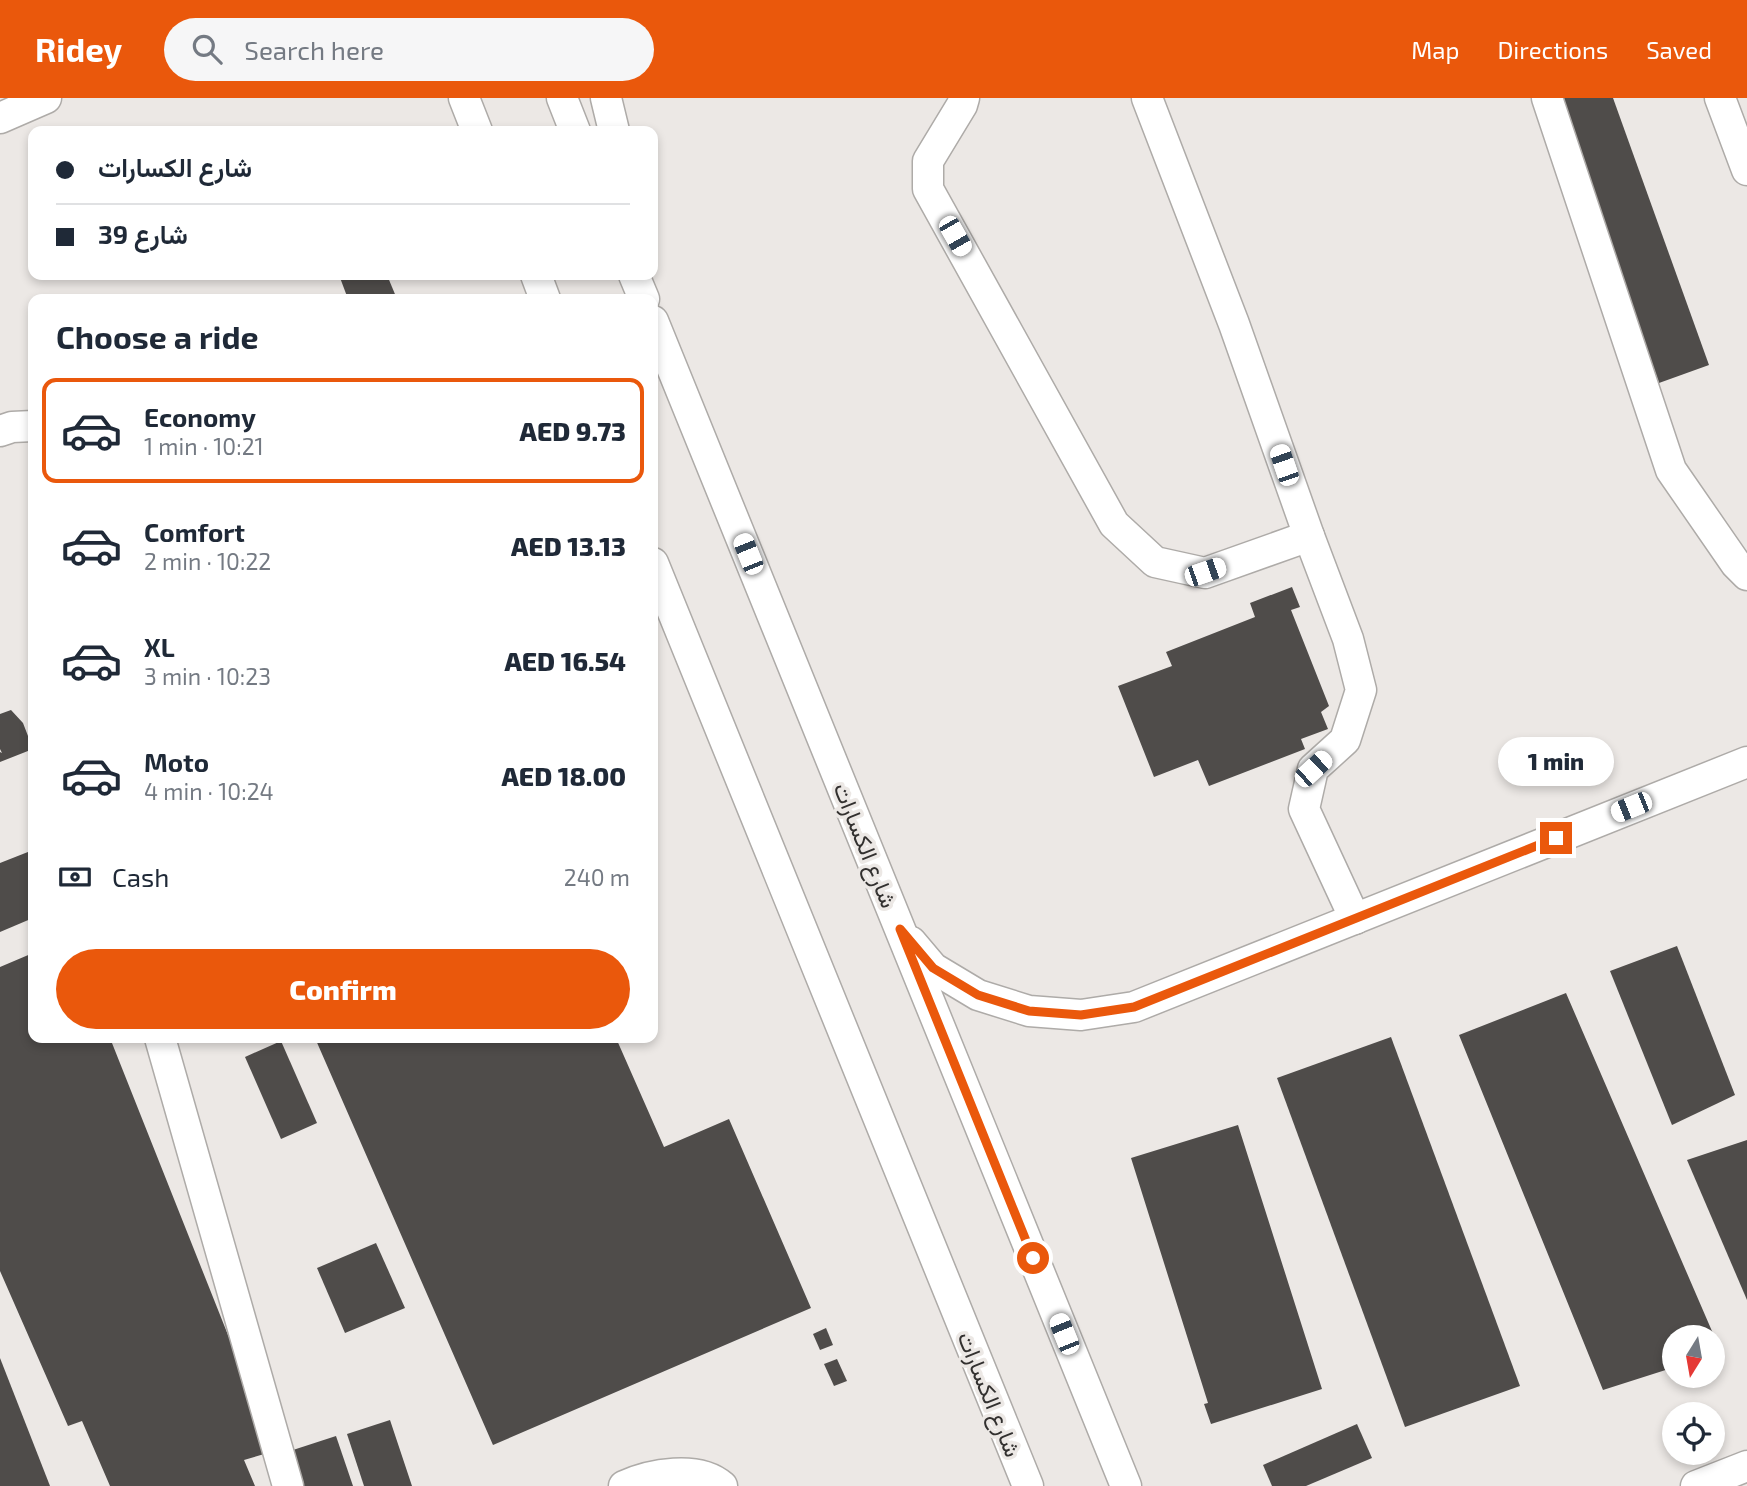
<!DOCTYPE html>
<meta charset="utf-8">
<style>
body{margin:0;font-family:"Exo 2",Vazirmatn,sans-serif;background:#f6f6f7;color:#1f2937;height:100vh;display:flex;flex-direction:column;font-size:26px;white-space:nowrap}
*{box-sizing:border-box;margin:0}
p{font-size:23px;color:#747a83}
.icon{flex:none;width:38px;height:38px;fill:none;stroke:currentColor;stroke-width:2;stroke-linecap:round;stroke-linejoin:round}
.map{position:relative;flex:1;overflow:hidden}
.sheet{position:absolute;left:28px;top:196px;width:630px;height:749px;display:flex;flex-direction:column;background:#fff;border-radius:14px;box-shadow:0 4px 10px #0003}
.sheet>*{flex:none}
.guide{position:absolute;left:28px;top:28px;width:630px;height:154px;border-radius:14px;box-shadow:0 4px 10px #0003;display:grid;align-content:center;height:154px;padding:0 28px;background:#fff}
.needle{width:46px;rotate:191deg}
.controls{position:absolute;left:1662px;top:1227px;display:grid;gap:14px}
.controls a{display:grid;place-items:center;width:63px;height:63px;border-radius:50%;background:#fff;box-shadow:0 4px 10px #0003;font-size:35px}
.end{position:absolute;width:32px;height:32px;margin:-16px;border:9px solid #ea580c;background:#fff;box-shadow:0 0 0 4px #fff}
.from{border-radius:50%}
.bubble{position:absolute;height:49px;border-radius:24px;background:#fff;box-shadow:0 4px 10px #0003;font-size:23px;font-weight:800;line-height:49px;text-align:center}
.car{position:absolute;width:21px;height:42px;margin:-21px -10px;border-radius:9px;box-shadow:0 0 5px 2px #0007;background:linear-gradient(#fff 24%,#345 0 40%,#fff 0 76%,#345 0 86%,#fff 0)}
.guide b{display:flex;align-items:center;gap:24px;height:66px;font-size:26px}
.guide b+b{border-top:2px solid #e0e1e3}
.guide i{width:18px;height:18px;background:#1f2937}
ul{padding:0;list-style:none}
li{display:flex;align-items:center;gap:21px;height:105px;margin:0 14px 10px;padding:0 14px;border:4px solid transparent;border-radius:14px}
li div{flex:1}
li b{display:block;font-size:26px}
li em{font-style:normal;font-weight:800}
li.selected{border-color:#ea580c}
li>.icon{width:63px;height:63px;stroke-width:1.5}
h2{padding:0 28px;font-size:32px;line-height:84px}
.pay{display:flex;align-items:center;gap:18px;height:77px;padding:0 28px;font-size:26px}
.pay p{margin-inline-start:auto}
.cta{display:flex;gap:14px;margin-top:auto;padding:14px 28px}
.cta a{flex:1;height:80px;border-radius:42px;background:#ea580c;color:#fff;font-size:28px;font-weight:800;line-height:80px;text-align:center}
header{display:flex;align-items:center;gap:42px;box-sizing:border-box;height:98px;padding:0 35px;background:#ea580c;color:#fff}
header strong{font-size:33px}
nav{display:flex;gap:38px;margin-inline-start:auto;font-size:24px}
.search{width:490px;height:63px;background:#f6f6f7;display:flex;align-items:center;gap:18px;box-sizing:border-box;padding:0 24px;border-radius:38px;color:#747a83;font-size:26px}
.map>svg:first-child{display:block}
.building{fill:#4f4c4a}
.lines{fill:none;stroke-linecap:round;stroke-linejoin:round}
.minor-casing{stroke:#aeaba8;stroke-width:33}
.minor{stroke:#fff;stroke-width:30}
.route{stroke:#ea580c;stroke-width:9}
.labels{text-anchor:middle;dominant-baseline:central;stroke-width:7;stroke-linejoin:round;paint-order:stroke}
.street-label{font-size:23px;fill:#32302f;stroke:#ece8e5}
</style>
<header>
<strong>Ridey</strong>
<div class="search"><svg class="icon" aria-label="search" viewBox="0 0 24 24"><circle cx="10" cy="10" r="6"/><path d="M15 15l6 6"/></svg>Search here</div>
<nav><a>Map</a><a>Directions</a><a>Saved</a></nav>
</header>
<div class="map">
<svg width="1747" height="1388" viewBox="0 0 1747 1388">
<rect width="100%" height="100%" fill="#ece8e5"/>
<g class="building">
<polygon points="1557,0 1613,0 1709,267 1659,285"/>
<polygon points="339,177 387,177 397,201 348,201"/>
<polygon points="1292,489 1300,509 1291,512 1329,608 1321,614 1328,631 1301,641 1305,651 1209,688 1198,662 1154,679 1118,588 1172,568 1166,554 1255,519 1250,505"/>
<polygon points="11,612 23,625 33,651 0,664 0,654 2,655 0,651 0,616"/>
<polygon points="33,752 33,820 0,834 0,765"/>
<polygon points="1677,848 1735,997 1672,1027 1610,873"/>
<polygon points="33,855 33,940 110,940 257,1310 271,1354 244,1362 255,1388 110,1388 82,1323 68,1328 0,1173 0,869"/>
<polygon points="1566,895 1721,1254 1713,1256 1713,1239 1675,1239 1675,1269 1603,1292 1459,937"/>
<polygon points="1391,939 1520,1288 1405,1329 1277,980"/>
<polygon points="315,940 616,940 664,1049 729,1021 811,1210 493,1347"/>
<polygon points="281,943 317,1025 281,1041 245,959"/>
<polygon points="1238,1027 1322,1291 1211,1326 1204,1306 1208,1305 1131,1060"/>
<polygon points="1747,1042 1747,1202 1687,1062"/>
<polygon points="376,1145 405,1210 345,1235 317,1170"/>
<polygon points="826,1230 833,1247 820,1252 813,1236"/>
<polygon points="0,1260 50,1388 0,1388"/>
<polygon points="837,1261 847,1283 834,1288 824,1266"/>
<polygon points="390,1322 412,1388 364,1388 347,1336"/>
<polygon points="1357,1326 1372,1360 1306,1388 1272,1388 1263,1367"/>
<polygon points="336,1338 353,1388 304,1388 293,1352"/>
</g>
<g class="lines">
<g class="minor-casing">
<g id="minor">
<polyline points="464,0 477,33"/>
<polyline points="562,0 575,33"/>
<polyline points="606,0 614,33"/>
<polyline points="964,0 962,7 928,63 928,91 1114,426 1155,464 1205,475 1309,438"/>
<polyline points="1147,0 1234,226 1309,438 1348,541 1361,592 1345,642 1313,671 1304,711 1355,821"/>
<polyline points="1547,0 1671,372 1736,466 1747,477"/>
<polyline points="1720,0 1747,72"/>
<polyline points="0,20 46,0"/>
<polyline points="536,177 545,201"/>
<polyline points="634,177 644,201"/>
<polyline points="653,223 1126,1388"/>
<polyline points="0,333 12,329 33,328"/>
<polyline points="653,465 1028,1388"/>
<polyline points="911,844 933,870 978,897 1029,913 1081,917 1134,909 1747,664"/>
<polyline points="160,940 288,1388"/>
<path d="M 624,1388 C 650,1376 698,1367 722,1388"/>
<polyline points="1696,1388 1747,1368"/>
</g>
</g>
<use href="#minor" class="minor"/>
</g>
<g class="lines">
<polyline class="route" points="1033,1160 900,831 933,870 978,897 1029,913 1081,917 1134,909 1556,740"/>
</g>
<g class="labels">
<g class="street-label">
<text transform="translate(866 747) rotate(68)">شارع الكسارات</text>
<text transform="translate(990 1296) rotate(68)">شارع الكسارات</text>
</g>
</g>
</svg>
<div class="controls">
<a><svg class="needle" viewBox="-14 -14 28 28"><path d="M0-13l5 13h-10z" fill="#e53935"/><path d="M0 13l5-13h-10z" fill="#747a83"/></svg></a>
<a><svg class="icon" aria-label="locate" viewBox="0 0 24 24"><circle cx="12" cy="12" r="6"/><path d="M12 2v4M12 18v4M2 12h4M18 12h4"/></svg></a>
</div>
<i class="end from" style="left:1033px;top:1160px"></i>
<i class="end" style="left:1556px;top:740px"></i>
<div class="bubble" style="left:1498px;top:639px;width:116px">1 min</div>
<i class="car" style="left:955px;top:138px;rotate:150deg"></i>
<i class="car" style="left:1284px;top:367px;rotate:341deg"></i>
<i class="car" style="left:748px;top:456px;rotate:338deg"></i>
<i class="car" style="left:1205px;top:474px;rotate:71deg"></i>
<i class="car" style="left:1313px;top:671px;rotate:47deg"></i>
<i class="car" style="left:1631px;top:709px;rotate:248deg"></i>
<i class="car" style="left:1064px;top:1236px;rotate:338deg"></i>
<div class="guide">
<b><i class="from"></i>شارع الكسارات</b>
<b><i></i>شارع 39</b>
</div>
<section class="sheet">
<h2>Choose a ride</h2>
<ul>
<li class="selected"><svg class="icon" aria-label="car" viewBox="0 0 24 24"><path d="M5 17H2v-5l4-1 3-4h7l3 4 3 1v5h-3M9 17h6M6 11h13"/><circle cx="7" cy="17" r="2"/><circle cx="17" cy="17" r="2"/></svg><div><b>Economy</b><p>1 min · 10:21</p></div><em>AED 9.73</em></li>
<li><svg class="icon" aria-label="car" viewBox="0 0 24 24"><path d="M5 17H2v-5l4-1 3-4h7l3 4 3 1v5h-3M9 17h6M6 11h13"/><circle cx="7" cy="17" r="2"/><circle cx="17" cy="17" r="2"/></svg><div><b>Comfort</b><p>2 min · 10:22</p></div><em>AED 13.13</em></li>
<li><svg class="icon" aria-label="car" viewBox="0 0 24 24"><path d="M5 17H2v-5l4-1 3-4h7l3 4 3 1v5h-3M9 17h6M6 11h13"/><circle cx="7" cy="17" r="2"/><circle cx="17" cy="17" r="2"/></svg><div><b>XL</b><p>3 min · 10:23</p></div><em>AED 16.54</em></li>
<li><svg class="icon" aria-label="car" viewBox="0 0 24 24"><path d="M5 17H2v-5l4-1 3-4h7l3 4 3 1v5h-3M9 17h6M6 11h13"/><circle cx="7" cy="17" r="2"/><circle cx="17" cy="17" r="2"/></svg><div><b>Moto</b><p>4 min · 10:24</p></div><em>AED 18.00</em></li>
</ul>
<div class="pay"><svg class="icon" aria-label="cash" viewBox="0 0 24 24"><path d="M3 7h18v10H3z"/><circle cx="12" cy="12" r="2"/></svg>Cash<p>240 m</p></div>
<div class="cta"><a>Confirm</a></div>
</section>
</div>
